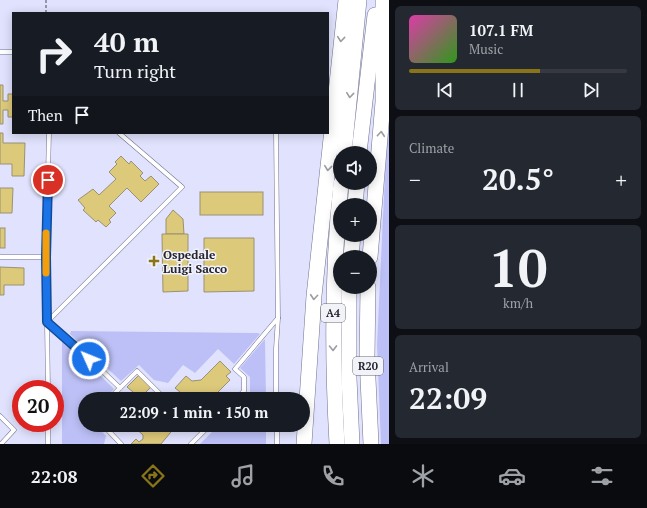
<!DOCTYPE html>
<html lang="en">
<head>
<meta charset="utf-8">
<style>
  :root { --surface:#171b24; --page:#242831; --text:#f1f3f6; --muted:#9ea1a6; --line:#363941; --accent:#897518 }
  body { margin:0; font-family:"PT Serif",serif; background:var(--page); color:var(--text); height:100vh; display:flex; flex-direction:column; font-size:15px; white-space:nowrap }
  * { box-sizing:border-box; margin:0 }
  p { font-size:13px; color:var(--muted) }
  .icon { flex:none; width:22px; height:22px; fill:none; stroke:currentColor; stroke-width:2; stroke-linecap:round; stroke-linejoin:round }
  .map { position:relative; flex:1; overflow:hidden }
  .panel { display:flex; flex-direction:column; gap:6px; padding:6px; background:#0d0f14; width:258px }
  .panel>* { flex:none }
  .hud { position:absolute; left:12px; top:12px; width:317px; height:122px; border-radius:0px; box-shadow:0 2px 10px #0003; background:#171b24; color:var(--text); overflow:hidden }
  .controls { position:absolute; left:333px; top:146px; display:grid; gap:8px }
  .controls a { display:grid; place-items:center; width:44px; height:44px; border-radius:50%; background:var(--surface); box-shadow:0 2px 10px #0003; font-size:20px }
  .speed { position:absolute; left:12px; top:380px; display:flex; gap:8px; font-size:20px; font-weight:700; text-align:center }
  .speed>* { display:grid; place-content:center; width:52px; height:52px; border-radius:50%; background:var(--surface); box-shadow:0 2px 10px #0003; line-height:1 }
  .speed .limit { border:6px solid #d22; background:#fff; color:#111 }
  .pin { position:absolute; display:grid; place-items:center; width:34px; height:34px; color:#fff; margin:-17px; border:2px solid #fff; border-radius:50%; box-shadow:0 1px 4px #0007 }
  .me { position:absolute; width:44px; margin:-22px; rotate:314deg; stroke-linejoin:round; filter:drop-shadow(0 0 3px #0008) }
  .turn { display:flex; align-items:center; gap:14px; height:84px; padding:0 16px; font-size:18px }
  .turn .icon { width:52px; height:52px; stroke-width:2.5 }
  .turn b { display:block; font-size:28px; line-height:34px }
  .then { display:flex; align-items:center; height:38px; padding:0 16px; background:#0003; gap:8px; font-size:15px }
  .big { font-size:30px; font-weight:800; line-height:1.1 }
  .panel .card { flex:1; display:flex; flex-direction:column; justify-content:center; gap:6px; min-width:0; padding:0 14px; border-radius:6px; background:var(--page) }
  .panel .dial { align-items:center; gap:0 }
  .dial b { font-size:52px; line-height:1 }
  .song { display:flex; align-items:center; gap:12px }
  .cover { width:48px; height:48px; border-radius:6px; background:linear-gradient(135deg,hsl(320 70% 55%),hsl(110 70% 35%)) }
  .played { height:4px; border-radius:2px; background:linear-gradient(90deg,var(--accent) 60%,var(--line) 60%) }
  .keys { display:flex; justify-content:space-around; direction:ltr }
  .heat { display:flex; justify-content:space-between; align-items:center; font-size:22px; direction:ltr }
  .trip { position:absolute; left:78px; top:392px; width:232px; height:40px; border-radius:20px; background:var(--surface); box-shadow:0 2px 10px #0003; font-weight:800; line-height:40px; text-align:center }
  .tab-bar { display:flex; height:64px; justify-content:space-around; align-items:center; background:#090b0e; color:var(--muted) }
  .tab-bar .icon { width:28px; height:28px }
  .tab-bar .current { color:var(--accent) }
  .tab-bar b { font-size:18px; color:var(--text) }
  main { display:flex; flex:1; min-height:0 }
  .map>svg:first-child { display:block }
  .green { fill:#bdc0f6 }
  .building { fill:#ddc97a; stroke:#999172 }
  .lines { fill:none; stroke-linecap:round; stroke-linejoin:round }
  .service-casing { stroke:#70728f; stroke-width:5 }
  .motorway-casing { stroke:#70728f; stroke-width:16 }
  .path { stroke:#7c7d90; stroke-width:1.5; stroke-dasharray:3 2; stroke-linecap:butt }
  .service { stroke:#fff; stroke-width:4 }
  .motorway { stroke:#fff; stroke-width:15 }
  .oneway { stroke:#9c9da2 }
  .route-casing { stroke:#114b97; stroke-width:10 }
  .route { stroke:#1a73e8; stroke-width:7 }
  .slow { stroke:#f59e0b; stroke-width:7 }
  .poi-dot { fill:#897518; stroke:#f2f2f9; stroke-width:1.5 }
  .labels { text-anchor:middle; dominant-baseline:central; stroke-width:3; stroke-linejoin:round; paint-order:stroke }
  .shield { fill:#f2f2f9; stroke:#62626d; stroke-width:1 }
  .shield-label { font-size:11px; font-weight:bold; fill:#242531 }
  .poi-label { font-size:12px; font-weight:bold; fill:#242531; stroke:#f2f2f9; text-anchor:start }
</style>
</head>
<body>
<main>
<div class="map">
<svg width="389" height="444" viewBox="0 0 389 444">
  <rect width="100%" height="100%" fill="#e1e3fe"/>
  <g class="green">
    <polygon points="387,132 389,133 389,444 381,444 377,345"/>
    <polygon points="71,331 258,333 260,334 234,364 218,349 195,373 183,365 168,383 154,380 139,365 121,381 74,338 70,334"/>
    <polygon points="265,339 266,399 244,399 250,393 250,377 240,368"/>
    <polygon points="64,340 114,389 104,399 85,399 85,425 96,425 106,436 104,444 62,444 62,342"/>
    <polygon points="219,425 266,425 266,444 200,444"/>
  </g>
  <g class="building">
    <polygon points="0,85 3,85 3,101 8,101 8,94 13,94 13,117 8,117 8,110 3,110 3,124 0,124"/>
    <polygon points="0,133 3,133 3,143 25,143 24,176 12,176 12,164 0,164"/>
    <polygon points="121,156 129,164 131,161 143,173 140,176 145,181 151,176 159,184 141,202 127,188 109,206 116,213 109,220 111,222 106,227 98,220 96,222 83,210 85,208 78,200 93,189 99,195 116,179 109,172 117,164 115,162"/>
    <polygon points="0,188 13,188 12,213 0,213"/>
    <rect x="200" y="192" width="63" height="23"/>
    <polygon points="173,210 183,219 184,234 166,234 166,219"/>
    <rect x="0" y="228" width="5" height="20"/>
    <polygon points="162,234 188,234 188,291 163,292"/>
    <polygon points="204,238 254,238 254,291 204,292"/>
    <polygon points="0,267 24,268 24,285 4,285 4,295 0,295"/>
    <polygon points="220,361 231,372 226,376 230,380 211,399 179,399 180,392 175,388 186,376 192,381 201,380"/>
    <polygon points="139,375 151,387 146,392 146,399 132,399 133,392 127,387"/>
    <polygon points="132,425 185,425 179,431 175,427 161,444 131,444 136,439 139,442 143,439 143,435"/>
  </g>
  <g class="lines">
    <g class="service-casing">
      <g id="service">
        <polyline points="0,52 13,52"/>
        <polyline points="119,133 182,187 47,322 69,339 120,388 137,371 165,399"/>
        <polyline points="276,133 278,318 276,349 276,399"/>
        <polyline points="0,257 46,257"/>
        <polyline points="48,389 46,257 49,133"/>
        <polyline points="109,399 120,388"/>
        <polyline points="236,399 244,391 244,377 235,369 278,318"/>
        <polyline points="0,416 14,430 1,444"/>
        <polyline points="48,423 48,444"/>
        <polyline points="103,425 121,444"/>
        <polyline points="277,425 277,444"/>
        <polyline points="191,444 210,425"/>
      </g>
    </g>
    <g class="motorway-casing">
      <g id="motorway">
        <polyline points="344,153 359,0"/>
        <polyline points="359,153 375,15"/>
        <polyline points="355,205 357,183"/>
        <polyline points="351,257 353,235"/>
        <polyline points="370,257 383,102 383,0"/>
        <polyline points="349,287 349,378 352,444"/>
        <polyline points="368,287 367,357 371,444"/>
        <polyline points="304,444 314,296 346,0"/>
        <path d="M337,444c-5,-87 -5,-174 4,-261"/>
      </g>
    </g>
    <polyline class="path" points="46,0 46,13"/>
    <use href="#service" class="service"/>
    <use href="#motorway" class="motorway"/>
  </g>
  <defs><path id="oneway-chevron" d="M-2-3.5L2.5 0L-2 3.5" fill="none" stroke-width="1.6" stroke-linecap="round" stroke-linejoin="round"/></defs>
  <g class="oneway">
    <use href="#oneway-chevron" transform="translate(341 39) rotate(96)"/>
    <use href="#oneway-chevron" transform="translate(350 95) rotate(96)"/>
    <use href="#oneway-chevron" transform="translate(381 134) rotate(-85)"/>
    <use href="#oneway-chevron" transform="translate(328 168) rotate(96)"/>
    <use href="#oneway-chevron" transform="translate(314 297) rotate(95)"/>
    <use href="#oneway-chevron" transform="translate(333 348) rotate(89)"/>
  </g>
  <g class="lines">
    <g class="route-casing">
      <polyline id="route" points="48,180 46,257 47,322 89,359"/>
    </g>
    <use href="#route" class="route"/>
    <polyline class="slow" points="46,273 46,233"/>
  </g>
  <path class="poi-dot" d="M152 255h4v4h4v4h-4v4h-4v-4h-4v-4h4z"/>
  <g class="labels">
    <g class="shield">
      <rect x="321" y="304" width="24" height="18" rx="3"/>
      <rect x="353" y="357" width="30" height="18" rx="3"/>
    </g>
    <g class="shield-label">
      <text x="333" y="313">A4</text>
      <text x="368" y="366">R20</text>
    </g>
    <g class="poi-label">
      <text x="163" y="254">Ospedale<tspan x="163" dy="14">Luigi Sacco</tspan></text>
    </g>
  </g>
</svg>
<div class="controls">
<a><svg class="icon" aria-label="sound" viewBox="0 0 24 24"><path d="M4 9h4l5-4v14l-5-4H4zM17 9q2 3 0 6"/></svg></a>
<a>+</a>
<a>−</a>
</div>
<div class="speed"><div class="limit">20</div></div>
<div class="pin" style="left:48px;top:180px;background:#d93025"><svg class="icon" aria-label="arrive" viewBox="0 0 24 24"><path d="M6 21V4h12l-3 4 3 4H6"/></svg></div>
<svg class="me" style="left:89px;top:359px" viewBox="-20 -20 40 40"><circle r="17" fill="#1a73e8" stroke="#fff" stroke-width="3"/><path d="M0-11L8 9 0 5-8 9z" fill="#fff"/></svg>
<div class="trip">22:09 · 1 min · 150 m</div>
<div class="hud">
<div class="turn"><svg class="icon" aria-label="right" viewBox="0 0 24 24"><path d="M7 20v-9h11M14 6l5 5-5 5"/></svg><div><b>40 m</b>Turn right</div></div>
<div class="then">Then<svg class="icon" aria-label="arrive" viewBox="0 0 24 24"><path d="M6 21V4h12l-3 4 3 4H6"/></svg></div>
</div>
</div>
<section class="panel">
<div class="card">
<div class="song"><i class="cover"></i><div><b>107.1 FM</b><p>Music</p></div></div>
<div class="played"></div>
<div class="keys"><svg class="icon" aria-label="previous" viewBox="0 0 24 24"><path d="M18 5L8 12l10 7zM5 5v14"/></svg><svg class="icon" aria-label="pause" viewBox="0 0 24 24"><path d="M8 5v14M16 5v14"/></svg><svg class="icon" aria-label="next" viewBox="0 0 24 24"><path d="M6 5l10 7-10 7zM19 5v14"/></svg></div>
</div>
<div class="card"><p>Climate</p>
<div class="heat"><a>−</a><b class="big">20.5°</b><a>+</a></div>
</div>
<div class="card dial"><b>10</b><p>km/h</p></div>
<div class="card"><p>Arrival</p><b class="big">22:09</b></div>
</section>
</main>
<nav class="tab-bar">
<b>22:08</b>
<svg class="icon current" aria-label="directions" viewBox="0 0 24 24"><path d="M12 3l9 9-9 9-9-9zM9 14v-3h6M13 9l2 2-2 2"/></svg>
<svg class="icon" aria-label="music" viewBox="0 0 24 24"><path d="M9 18V5l10-2v13"/><circle cx="6" cy="18" r="3"/><circle cx="16" cy="16" r="3"/></svg>
<svg class="icon" aria-label="phone" viewBox="0 0 24 24"><path d="M5 4h4l2 5-3 2q2 4 5 5l2-3 5 2v4C11 20 4 13 5 4z"/></svg>
<svg class="icon" aria-label="climate" viewBox="0 0 24 24"><path d="M12 3v18M4 7l16 10M4 17L20 7"/></svg>
<svg class="icon" aria-label="car" viewBox="0 0 24 24"><path d="M5 17H2v-5l4-1 3-4h7l3 4 3 1v5h-3M9 17h6M6 11h13"/><circle cx="7" cy="17" r="2"/><circle cx="17" cy="17" r="2"/></svg>
<svg class="icon" aria-label="filters" viewBox="0 0 24 24"><path d="M4 7h16M4 17h16"/><circle cx="9" cy="7" r="2"/><circle cx="15" cy="17" r="2"/></svg>
</nav>
</body>
</html>
